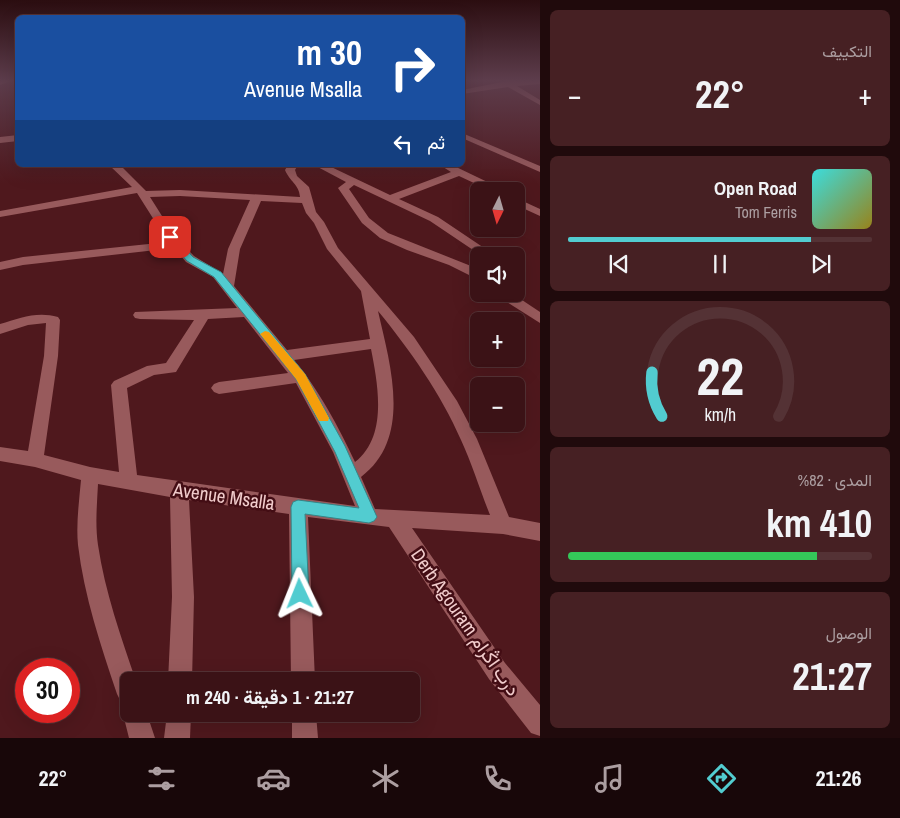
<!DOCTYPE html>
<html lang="ar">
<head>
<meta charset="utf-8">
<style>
  :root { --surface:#3b1216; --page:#462023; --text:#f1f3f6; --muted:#ac9ea1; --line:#543235; --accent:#52ccd0 }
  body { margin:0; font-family:"Archivo Narrow",Vazirmatn,sans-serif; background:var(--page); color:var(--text); direction:rtl; height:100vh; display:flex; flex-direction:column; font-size:19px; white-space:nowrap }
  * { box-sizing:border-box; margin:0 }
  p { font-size:16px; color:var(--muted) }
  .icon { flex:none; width:28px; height:28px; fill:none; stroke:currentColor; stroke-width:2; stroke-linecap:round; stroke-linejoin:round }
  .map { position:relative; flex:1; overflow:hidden; direction:ltr }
  .sheet { display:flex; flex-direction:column; gap:10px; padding:10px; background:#200a0c; width:360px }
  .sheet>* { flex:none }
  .guide { position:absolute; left:15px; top:15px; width:450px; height:152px; border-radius:8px; box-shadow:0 5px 20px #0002,0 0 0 1px var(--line); direction:rtl; background:#1a4fa0; color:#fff; overflow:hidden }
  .needle { width:32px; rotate:185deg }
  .buttons { position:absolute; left:470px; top:182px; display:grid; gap:10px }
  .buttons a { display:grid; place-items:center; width:55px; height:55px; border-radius:8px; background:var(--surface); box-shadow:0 5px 20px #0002,0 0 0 1px var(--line); font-size:25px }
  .speed { position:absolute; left:15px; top:658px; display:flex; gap:10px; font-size:25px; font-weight:700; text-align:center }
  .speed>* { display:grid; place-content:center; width:65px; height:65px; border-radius:50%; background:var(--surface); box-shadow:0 5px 20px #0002,0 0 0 1px var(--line); line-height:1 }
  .speed .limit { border:8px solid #d22; background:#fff; color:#111 }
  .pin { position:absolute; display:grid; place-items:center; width:42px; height:42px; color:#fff; margin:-21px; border-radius:10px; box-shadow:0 2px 8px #0006 }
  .me { position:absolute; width:55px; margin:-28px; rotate:358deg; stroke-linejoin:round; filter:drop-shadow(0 0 4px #0008) }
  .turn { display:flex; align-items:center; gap:18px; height:105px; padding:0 20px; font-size:22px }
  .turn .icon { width:65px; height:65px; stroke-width:2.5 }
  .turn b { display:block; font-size:35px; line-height:42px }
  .then { display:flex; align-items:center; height:48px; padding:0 20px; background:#0003; gap:10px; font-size:19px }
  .big { font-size:38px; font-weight:700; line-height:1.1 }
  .sheet .widget { flex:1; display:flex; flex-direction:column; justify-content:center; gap:8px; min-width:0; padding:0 18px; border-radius:8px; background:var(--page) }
  .sheet .dial { align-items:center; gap:0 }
  .dial svg { height:130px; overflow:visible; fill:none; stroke:var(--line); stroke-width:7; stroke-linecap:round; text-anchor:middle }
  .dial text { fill:var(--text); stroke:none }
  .song { display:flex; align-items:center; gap:15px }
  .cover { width:60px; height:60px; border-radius:8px; background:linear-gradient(135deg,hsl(180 70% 55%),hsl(50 70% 35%)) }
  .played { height:5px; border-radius:2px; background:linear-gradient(90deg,var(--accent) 80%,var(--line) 80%) }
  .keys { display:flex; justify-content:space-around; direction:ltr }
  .heat { display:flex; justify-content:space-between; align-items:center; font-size:28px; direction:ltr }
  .charge { height:8px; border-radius:4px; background:linear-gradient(90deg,#34c759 82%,var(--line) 0) }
  .trip { position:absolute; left:120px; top:672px; width:300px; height:50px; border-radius:8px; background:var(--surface); box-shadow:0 5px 20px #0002,0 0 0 1px var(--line); font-weight:700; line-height:50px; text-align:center; direction:rtl }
  .tabs { display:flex; height:80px; justify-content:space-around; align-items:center; background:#180709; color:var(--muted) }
  .tabs .icon { width:35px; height:35px }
  .tabs .selected { color:var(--accent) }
  .tabs b { font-size:22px; color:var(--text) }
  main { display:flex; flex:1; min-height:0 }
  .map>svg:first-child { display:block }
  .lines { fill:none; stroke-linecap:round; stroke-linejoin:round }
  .minor { fill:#985a5c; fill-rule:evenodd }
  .route { fill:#52ccd0; stroke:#358587 }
  .slow { fill:#f59e0b }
  .labels { text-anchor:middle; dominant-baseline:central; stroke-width:5; stroke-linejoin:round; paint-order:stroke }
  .near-street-label { font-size:19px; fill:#f1cccc; stroke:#430d14 }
</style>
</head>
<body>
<main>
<section class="sheet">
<div class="widget"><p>التكييف</p>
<div class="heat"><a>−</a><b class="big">22°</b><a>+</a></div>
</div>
<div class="widget">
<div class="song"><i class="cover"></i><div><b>Open Road</b><p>Tom Ferris</p></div></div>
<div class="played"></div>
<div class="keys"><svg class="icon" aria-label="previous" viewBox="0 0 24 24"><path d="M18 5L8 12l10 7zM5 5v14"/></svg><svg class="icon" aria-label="pause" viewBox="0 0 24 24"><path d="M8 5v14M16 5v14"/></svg><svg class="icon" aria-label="next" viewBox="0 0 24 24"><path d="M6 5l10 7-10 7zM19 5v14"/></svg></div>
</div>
<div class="widget dial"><svg viewBox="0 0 100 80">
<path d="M14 69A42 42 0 1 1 86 69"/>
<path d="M14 69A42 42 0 0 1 8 42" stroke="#52ccd0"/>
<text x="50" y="56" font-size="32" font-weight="700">22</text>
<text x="50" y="72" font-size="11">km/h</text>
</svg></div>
<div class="widget"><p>المدى · 82%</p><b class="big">410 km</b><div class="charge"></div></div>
<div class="widget"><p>الوصول</p><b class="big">21:27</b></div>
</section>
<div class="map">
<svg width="540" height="738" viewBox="0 0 540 738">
  <rect width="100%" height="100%" fill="#4f181d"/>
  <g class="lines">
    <g class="minor">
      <polygon points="3,80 13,80 0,85 0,81"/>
      <polygon points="540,80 540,84 517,86 540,100 540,105 508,87 462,94 462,90 507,81"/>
      <polygon points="462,133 540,166 540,172 462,138"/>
      <polygon points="18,135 18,141 0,143 0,137"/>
      <path d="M109,165h11l26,26 34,-1 120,7c-1,-13 -10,-15 -15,-27l3,-5h10l-3,5 2,6 12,11 7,25 8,10 14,26 76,89 43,64 20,38 32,78 31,6v18l-37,-7 -91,-6 93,135 35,42v31l-9,-3 -42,-54 -100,-152 -81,-10 7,164h-24l-2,-167 -100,-14 5,97 -2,84h-24l4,-84 -2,-100 -72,-13c-1,20 -3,41 0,61 7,47 23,92 38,136h-7v33h18l8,24h-26l-6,-24 4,-9 -6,-3 -4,-8c-16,-48 -33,-98 -39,-149 -2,-21 1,-43 3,-65l-46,-13 -35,-6v-14l28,4 16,-95 2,-33 -18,2 -28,9v-10c20,-6 37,-13 58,-7l2,3 -2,36 -14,99 46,12 29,5 -8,-87 3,-4 33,-15 19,-3 28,-43 -54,-1 -5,-1 -2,-3 2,-3 102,-4 -24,-31 -27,-15 -12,-14 -151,17 -23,5v-8l23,-5 145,-15 -31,-49 -137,24v-6l132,-24zM180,196l70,4 -22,49 -5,25 -29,-18 -20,-21 -24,-38zM261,201l41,2 4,10 8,10 13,26 34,42 9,48 -83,11 -53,-64 6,-37zM378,311c32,39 63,83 83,129 11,24 19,50 29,75l-115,-6 -14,-32c52,-39 29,-113 17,-166zM244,317l44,56 -69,9 -5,2 -3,4 3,4 5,2 77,-11 37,69 22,54 -218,-31 -10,-87 27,-13 22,-3 32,-53zM371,349c7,36 17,87 -16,113 -15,-33 -38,-75 -61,-102z"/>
      <polygon points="314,165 327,165 390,195 451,172 440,165 452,165 502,189 503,191 491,191 459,176 399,199 438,217 496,256 482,256 430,221 354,185 349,189 369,218 388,233 471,266 479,271 479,280 449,265 407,250 380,238 362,223 338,188 346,182"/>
      <polygon points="516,198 540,209 540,216 516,205"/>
      <polygon points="498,294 513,294 540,312 540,323 499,297"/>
      <polygon points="167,714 191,714 190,738 164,738"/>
      <polygon points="292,714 316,714 318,738 292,738"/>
    </g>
  </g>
  <linearGradient id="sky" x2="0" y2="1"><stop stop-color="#2b0d10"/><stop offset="0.44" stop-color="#5d3d4c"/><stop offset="1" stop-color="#5d3d4c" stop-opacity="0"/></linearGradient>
  <rect width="540" height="183" fill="url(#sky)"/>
  <polygon class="route" points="170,234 173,235 193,257 221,272 305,374 345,446 377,517 374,521 369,523 305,514 309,594 306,600 300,602 295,600 292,594 291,507 293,502 298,500 359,508 335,452 296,379 214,277 187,261 167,238 167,235"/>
  <polygon class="slow" points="265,331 269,332 305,374 329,418 328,421 319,421 296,379 260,334"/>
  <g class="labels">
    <g class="near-street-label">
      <text transform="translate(224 496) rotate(8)">Avenue Msalla</text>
      <text transform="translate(466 622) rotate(55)">Derb Agouram درب اڭرام</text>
    </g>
  </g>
</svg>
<div class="buttons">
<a><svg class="needle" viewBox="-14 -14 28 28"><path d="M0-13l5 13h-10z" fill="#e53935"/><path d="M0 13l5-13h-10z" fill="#ac9ea1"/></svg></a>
<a><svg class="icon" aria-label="sound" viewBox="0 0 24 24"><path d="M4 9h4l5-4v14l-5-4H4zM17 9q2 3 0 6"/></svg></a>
<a>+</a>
<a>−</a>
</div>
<div class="speed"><div class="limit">30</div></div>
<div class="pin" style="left:170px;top:237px;background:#d93025"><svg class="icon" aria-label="arrive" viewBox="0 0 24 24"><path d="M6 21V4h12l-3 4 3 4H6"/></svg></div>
<svg class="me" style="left:300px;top:594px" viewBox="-20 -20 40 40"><path d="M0-17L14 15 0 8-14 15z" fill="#52ccd0" stroke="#fff" stroke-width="4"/></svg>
<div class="trip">21:27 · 1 دقيقة · 240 m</div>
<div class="guide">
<div class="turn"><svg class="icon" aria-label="right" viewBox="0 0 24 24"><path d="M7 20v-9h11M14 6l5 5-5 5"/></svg><div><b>30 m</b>Avenue Msalla</div></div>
<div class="then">ثم<svg class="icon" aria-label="left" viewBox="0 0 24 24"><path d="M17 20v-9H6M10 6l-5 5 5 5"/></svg></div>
</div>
</div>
</main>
<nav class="tabs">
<b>21:26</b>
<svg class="icon selected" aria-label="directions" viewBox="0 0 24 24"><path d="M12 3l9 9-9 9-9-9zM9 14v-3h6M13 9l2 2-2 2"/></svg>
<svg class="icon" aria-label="music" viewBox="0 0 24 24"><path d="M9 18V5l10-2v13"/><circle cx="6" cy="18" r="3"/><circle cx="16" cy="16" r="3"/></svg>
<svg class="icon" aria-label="phone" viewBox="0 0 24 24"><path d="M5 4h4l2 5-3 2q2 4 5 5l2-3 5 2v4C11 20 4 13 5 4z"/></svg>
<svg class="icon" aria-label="climate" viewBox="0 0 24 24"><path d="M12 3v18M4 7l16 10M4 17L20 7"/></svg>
<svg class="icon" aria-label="car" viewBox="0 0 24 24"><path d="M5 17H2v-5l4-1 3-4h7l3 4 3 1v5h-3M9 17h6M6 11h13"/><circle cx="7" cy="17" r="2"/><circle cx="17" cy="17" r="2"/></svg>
<svg class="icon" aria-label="filters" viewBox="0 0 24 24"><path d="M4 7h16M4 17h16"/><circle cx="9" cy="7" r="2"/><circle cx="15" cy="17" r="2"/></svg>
<b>22°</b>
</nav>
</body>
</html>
